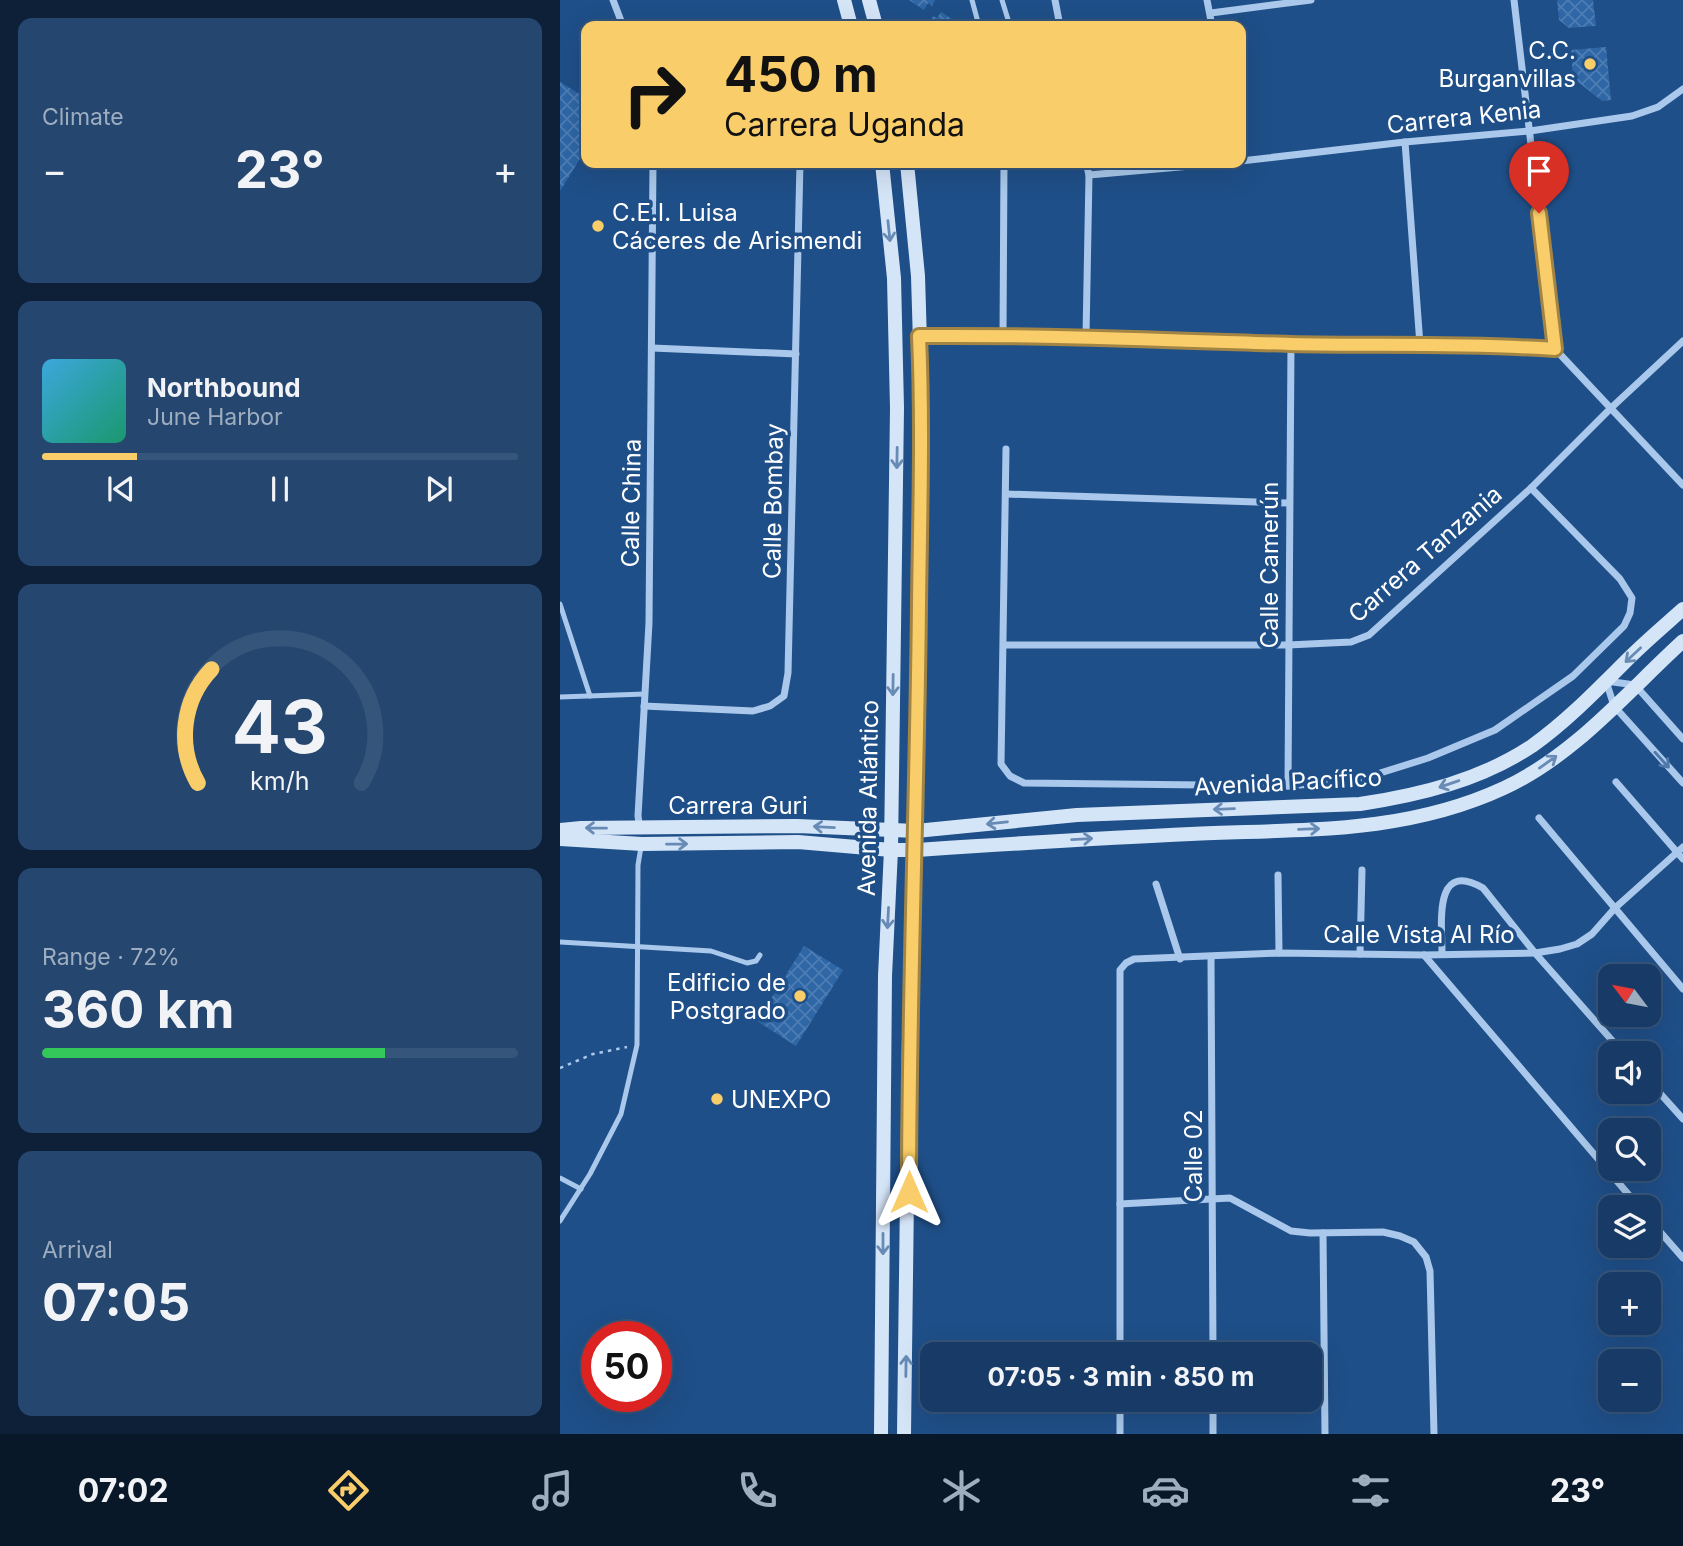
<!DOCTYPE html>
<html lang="en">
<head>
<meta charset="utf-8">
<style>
  :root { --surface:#173b66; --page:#24466f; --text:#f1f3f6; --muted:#9eadbf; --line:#36557a; --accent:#f9cd69 }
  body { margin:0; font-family:Inter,sans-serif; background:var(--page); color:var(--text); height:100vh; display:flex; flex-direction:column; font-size:26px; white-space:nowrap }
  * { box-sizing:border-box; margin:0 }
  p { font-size:23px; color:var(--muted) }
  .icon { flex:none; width:38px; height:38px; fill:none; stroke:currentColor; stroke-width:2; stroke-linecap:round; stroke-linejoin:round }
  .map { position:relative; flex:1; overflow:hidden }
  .drawer { display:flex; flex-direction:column; gap:18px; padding:18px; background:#0d2038; width:560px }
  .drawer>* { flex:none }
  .top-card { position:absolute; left:21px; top:21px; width:665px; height:147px; border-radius:14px; box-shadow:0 7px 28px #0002,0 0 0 2px var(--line); background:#f9cd69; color:#111; overflow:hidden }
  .needle { width:46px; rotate:302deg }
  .buttons { position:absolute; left:1038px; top:964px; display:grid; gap:14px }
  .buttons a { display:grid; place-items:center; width:63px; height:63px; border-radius:14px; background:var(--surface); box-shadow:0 7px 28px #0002,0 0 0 2px var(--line); font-size:35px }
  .speed { position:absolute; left:21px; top:1321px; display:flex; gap:14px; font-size:35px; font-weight:700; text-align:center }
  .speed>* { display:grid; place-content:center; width:91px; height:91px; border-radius:50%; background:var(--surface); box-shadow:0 7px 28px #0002,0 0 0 2px var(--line); line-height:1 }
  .speed .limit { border:10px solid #d22; background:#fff; color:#111 }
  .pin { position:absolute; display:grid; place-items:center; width:60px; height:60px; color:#fff; margin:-72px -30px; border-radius:50% 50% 50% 0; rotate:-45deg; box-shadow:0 0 7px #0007 }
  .pin .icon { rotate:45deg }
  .me { position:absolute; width:77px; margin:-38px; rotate:0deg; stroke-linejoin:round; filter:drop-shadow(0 0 5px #0008) }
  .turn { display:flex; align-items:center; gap:24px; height:147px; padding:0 28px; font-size:32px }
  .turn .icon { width:91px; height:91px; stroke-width:2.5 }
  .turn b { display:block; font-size:49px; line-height:60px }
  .big { font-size:52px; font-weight:700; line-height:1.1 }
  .drawer .tile { flex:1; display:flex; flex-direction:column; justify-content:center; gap:10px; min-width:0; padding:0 24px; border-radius:14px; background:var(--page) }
  .drawer .dial { align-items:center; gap:0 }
  .dial svg { height:182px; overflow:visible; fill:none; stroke:var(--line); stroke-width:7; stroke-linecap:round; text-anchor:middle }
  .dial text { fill:var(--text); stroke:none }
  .song { display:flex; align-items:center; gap:21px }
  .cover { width:84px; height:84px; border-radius:10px; background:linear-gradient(135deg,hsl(200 70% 55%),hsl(160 70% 35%)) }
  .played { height:7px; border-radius:4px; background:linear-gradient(90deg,var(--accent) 20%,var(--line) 20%) }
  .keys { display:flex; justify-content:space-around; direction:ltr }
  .heat { display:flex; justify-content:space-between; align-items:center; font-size:38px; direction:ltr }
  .charge { height:10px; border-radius:5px; background:linear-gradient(90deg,#34c759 72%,var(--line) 0) }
  .trip { position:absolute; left:360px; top:1342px; width:402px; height:70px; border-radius:14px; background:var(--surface); box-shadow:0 7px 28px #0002,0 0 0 2px var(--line); font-weight:700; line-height:70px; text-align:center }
  .tabs { display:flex; height:112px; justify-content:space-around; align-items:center; background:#091829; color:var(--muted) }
  .tabs .icon { width:49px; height:49px }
  .tabs .on { color:var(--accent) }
  .tabs b { font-size:32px; color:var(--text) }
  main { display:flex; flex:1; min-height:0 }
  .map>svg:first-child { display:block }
  .building { fill:url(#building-cross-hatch) }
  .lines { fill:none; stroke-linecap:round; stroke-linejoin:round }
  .path { stroke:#a9c8eb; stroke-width:2.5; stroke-dasharray:3.5 5; stroke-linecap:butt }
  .lane { stroke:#a9c8eb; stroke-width:5 }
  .street { stroke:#a9c8eb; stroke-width:7 }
  .secondary { stroke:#d5e5f8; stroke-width:14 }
  .oneway { stroke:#688bb5 }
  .oneway2 { stroke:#4f79ab }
  .route-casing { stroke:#a28544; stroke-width:18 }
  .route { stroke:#f9cd69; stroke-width:12 }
  .poi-dot { fill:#f9cd69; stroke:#1f4f88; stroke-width:2.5 }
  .labels { text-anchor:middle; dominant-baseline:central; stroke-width:7; stroke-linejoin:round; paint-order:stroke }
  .poi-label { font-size:24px; fill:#fff; stroke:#1f4f88; text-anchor:end }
  .street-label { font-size:24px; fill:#fff; stroke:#1f4f88 }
</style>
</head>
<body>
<main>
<section class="drawer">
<div class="tile"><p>Climate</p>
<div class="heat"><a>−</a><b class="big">23°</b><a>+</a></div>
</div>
<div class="tile">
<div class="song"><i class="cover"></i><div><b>Northbound</b><p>June Harbor</p></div></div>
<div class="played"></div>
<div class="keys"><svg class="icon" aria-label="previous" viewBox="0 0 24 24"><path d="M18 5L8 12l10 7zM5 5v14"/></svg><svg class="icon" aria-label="pause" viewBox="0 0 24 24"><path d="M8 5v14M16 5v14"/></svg><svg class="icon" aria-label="next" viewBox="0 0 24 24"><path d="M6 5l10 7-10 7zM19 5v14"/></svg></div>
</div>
<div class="tile dial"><svg viewBox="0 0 100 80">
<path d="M14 69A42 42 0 1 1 86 69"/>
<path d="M14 69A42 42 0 0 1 20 19" stroke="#f9cd69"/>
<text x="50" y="56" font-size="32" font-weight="700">43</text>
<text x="50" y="72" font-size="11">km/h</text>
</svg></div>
<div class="tile"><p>Range · 72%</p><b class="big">360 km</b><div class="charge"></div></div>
<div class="tile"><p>Arrival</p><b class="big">07:05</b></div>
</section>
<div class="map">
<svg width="1123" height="1434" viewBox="0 0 1123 1434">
  <defs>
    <pattern id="building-cross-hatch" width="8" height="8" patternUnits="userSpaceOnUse" patternTransform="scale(1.75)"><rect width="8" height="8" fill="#2e66a6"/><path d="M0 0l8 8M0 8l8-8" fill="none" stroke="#4d7db3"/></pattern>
  </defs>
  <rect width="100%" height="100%" fill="#1f4f88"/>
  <g class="building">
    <polygon points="349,0 375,0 372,6 368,3 364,10"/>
    <polygon points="997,0 1033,0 1036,26 1009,28 999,20"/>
    <polygon points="381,12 403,26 367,26 373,16 377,18"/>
    <polygon points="1046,47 1051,100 1042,101 1013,78 1011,50"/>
    <polygon points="0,82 26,98 26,149 0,191"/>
    <polygon points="244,946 283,970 236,1046 197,1021"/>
  </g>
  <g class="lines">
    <polyline class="path" points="0,1068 33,1054 67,1047"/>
    <g class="lane">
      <polyline points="412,0 419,26"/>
      <polyline points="442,0 450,26"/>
      <polyline points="0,604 30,696"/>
      <polyline points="0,697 85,694"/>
      <polyline points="0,942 151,951 187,963 196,961 200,955"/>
      <polyline points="0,1178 21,1189"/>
      <polyline points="0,1221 30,1174 61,1114 77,1045 78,865 81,847"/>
    </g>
    <g class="street">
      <polyline points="53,0 63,26"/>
      <polyline points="495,0 500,26"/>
      <polyline points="647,0 652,26"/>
      <polyline points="954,0 995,349 1123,485"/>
      <polyline points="651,13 751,0"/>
      <polyline points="845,142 860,345"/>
      <polyline points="681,161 845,142 970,131 1072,116 1098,107 1123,89"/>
      <polyline points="529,175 665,163"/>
      <polyline points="443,335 444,163"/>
      <polyline points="359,336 526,336 731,344 904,345 995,349"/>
      <polyline points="526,336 529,175 526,163"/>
      <polyline points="92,348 236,354"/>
      <polyline points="446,449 441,764 450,776 464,783 728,786 798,780 868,758 935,730 1013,676 1064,626 1070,613 1072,598 1060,579 971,488"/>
      <polyline points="446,494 728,503"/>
      <polyline points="444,645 728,645 791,642 809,635 971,488 1051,408 1123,341"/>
      <polyline points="84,706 193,711 210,706 224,696 228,673 240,163"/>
      <polyline points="1123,739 1075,685 1046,681 1054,706 1123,783"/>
      <polyline points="1056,782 1123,859"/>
      <polyline points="728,786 731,344"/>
      <polyline points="979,818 1123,989"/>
      <polyline points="80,830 78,816 89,623 93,163"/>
      <polyline points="718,875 719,953"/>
      <polyline points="596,884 620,959"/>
      <path d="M882,953c0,-29 -9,-94 41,-65l52,65 89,101"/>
      <polyline points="800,954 802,870"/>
      <polyline points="864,955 1080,1208"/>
      <polyline points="651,957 653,1354"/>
      <polyline points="1088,1080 1123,1119"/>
      <polyline points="560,1204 670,1198 731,1231 750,1233 823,1232 840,1236 854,1242 866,1257 870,1271 874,1434"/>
      <polyline points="1088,1218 1123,1258"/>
      <polyline points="763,1233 765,1434"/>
      <polyline points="560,1354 560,970 566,963 574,959 719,953 864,955 975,953 1000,949 1017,944 1032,934 1055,908 1123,847"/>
      <polyline points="653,1400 653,1434"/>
      <polyline points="560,1434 560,1400"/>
    </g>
    <g class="secondary">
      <polyline points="284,0 291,26"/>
      <polyline points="309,0 316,26"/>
      <path d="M0,830l21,-2 216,-2 119,5 161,-16 283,-11c60,-9 121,-24 172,-58 35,-25 65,-56 95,-86 18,-18 37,-34 56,-51"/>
      <path d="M0,839l82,5 156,-2 93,8h25c92,-6 183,-12 275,-16 108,-5 212,1 313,-46 71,-33 122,-95 179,-147"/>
      <polyline points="321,1434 325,976 331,850 337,408 334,278 322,163"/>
      <polyline points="344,1434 349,1039 356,831 362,408 358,276 347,163"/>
    </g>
  </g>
  <defs><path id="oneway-shaft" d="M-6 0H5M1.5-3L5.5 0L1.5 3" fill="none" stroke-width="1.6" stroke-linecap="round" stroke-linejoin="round" transform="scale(1.75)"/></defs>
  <g class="oneway">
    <use href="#oneway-shaft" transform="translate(329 231) rotate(84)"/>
    <use href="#oneway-shaft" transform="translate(337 458) rotate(91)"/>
    <use href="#oneway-shaft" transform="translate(1073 655) rotate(137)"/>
    <use href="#oneway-shaft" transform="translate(333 685) rotate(91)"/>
    <use href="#oneway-shaft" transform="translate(988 762) rotate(-35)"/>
    <use href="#oneway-shaft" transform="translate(889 784) rotate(161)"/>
    <use href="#oneway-shaft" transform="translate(664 809) rotate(178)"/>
    <use href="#oneway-shaft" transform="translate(437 823) rotate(174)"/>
    <use href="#oneway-shaft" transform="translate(264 827) rotate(-177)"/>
    <use href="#oneway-shaft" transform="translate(36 828) rotate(-179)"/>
    <use href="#oneway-shaft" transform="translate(749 829) rotate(-2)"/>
    <use href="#oneway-shaft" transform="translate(522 839) rotate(-3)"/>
    <use href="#oneway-shaft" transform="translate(117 844) rotate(-1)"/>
    <use href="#oneway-shaft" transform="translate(328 918) rotate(93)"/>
    <use href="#oneway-shaft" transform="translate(323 1244) rotate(90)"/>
    <use href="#oneway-shaft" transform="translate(346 1366) rotate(-89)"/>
  </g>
  <use class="oneway2" href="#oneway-shaft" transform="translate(1102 760) rotate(48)"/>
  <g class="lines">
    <g class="route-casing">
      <path id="route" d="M349,1192c0,-195 8,-391 10,-587 1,-90 4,-179 0,-269 124,-1 247,4 371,8 88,2 177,-1 265,5l-16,-136"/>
    </g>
    <use href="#route" class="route"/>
  </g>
  <g class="poi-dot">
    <circle cx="1030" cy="64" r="7"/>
    <circle cx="38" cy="226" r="7"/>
    <circle cx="240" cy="996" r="7"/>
    <circle cx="157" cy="1099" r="7"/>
  </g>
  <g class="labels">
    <g class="poi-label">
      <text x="1016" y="50">C.C.<tspan x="1016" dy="28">Burganvillas</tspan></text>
      <text x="52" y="212" text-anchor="start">C.E.I. Luisa<tspan x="52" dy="28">Cáceres de Arismendi</tspan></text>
      <text x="226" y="982">Edificio de<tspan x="226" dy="28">Postgrado</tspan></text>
      <text x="171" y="1099" text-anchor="start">UNEXPO</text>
    </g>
    <g class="street-label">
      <text transform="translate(904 117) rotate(-6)">Carrera Kenia</text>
      <text transform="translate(213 501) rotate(-89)">Calle Bombay</text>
      <text transform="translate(71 503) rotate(-89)">Calle China</text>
      <text transform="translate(865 554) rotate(-41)">Carrera Tanzania</text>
      <text transform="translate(709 565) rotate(-90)">Calle Camerún</text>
      <text transform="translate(728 782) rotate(-3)">Avenida Pacífico</text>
      <text transform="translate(308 798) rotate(-89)">Avenida Atlántico</text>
      <text x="178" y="805">Carrera Guri</text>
      <text x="859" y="934">Calle Vista Al Río</text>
      <text transform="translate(633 1156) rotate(-90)">Calle 02</text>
    </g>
  </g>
</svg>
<div class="buttons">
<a><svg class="needle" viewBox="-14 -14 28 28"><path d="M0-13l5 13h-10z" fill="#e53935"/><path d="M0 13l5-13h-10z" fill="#9eadbf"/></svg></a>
<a><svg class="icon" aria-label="sound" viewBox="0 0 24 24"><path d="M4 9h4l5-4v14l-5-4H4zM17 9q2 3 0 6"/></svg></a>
<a><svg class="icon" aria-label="search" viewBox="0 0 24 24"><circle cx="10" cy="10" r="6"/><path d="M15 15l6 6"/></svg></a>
<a><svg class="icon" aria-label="layers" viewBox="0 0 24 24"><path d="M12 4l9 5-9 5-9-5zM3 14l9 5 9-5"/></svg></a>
<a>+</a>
<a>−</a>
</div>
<div class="speed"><div class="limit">50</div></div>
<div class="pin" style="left:979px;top:213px;background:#d93025"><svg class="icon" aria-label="arrive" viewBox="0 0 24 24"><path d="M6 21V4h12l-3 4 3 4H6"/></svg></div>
<svg class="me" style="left:349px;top:1192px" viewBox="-20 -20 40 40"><path d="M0-17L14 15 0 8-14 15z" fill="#f9cd69" stroke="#fff" stroke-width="4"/></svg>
<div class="trip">07:05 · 3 min · 850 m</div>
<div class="top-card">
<div class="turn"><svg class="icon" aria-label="right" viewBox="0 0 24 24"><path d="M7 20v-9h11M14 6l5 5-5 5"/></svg><div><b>450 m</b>Carrera Uganda</div></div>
</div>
</div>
</main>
<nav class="tabs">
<b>07:02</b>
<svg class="icon on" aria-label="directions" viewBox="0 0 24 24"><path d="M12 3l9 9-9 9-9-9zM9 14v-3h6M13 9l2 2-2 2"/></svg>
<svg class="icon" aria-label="music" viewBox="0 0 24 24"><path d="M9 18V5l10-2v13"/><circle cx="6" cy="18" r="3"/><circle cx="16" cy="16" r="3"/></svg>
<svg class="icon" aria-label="phone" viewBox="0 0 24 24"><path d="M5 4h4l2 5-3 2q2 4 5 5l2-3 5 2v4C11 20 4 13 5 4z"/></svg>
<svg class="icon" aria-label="climate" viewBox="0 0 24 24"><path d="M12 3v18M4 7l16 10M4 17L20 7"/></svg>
<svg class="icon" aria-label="car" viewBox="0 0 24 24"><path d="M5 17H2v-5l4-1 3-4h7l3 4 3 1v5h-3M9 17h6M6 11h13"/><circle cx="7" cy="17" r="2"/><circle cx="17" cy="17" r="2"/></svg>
<svg class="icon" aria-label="filters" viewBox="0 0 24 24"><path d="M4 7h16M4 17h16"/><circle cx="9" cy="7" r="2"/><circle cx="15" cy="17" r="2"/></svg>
<b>23°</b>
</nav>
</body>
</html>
